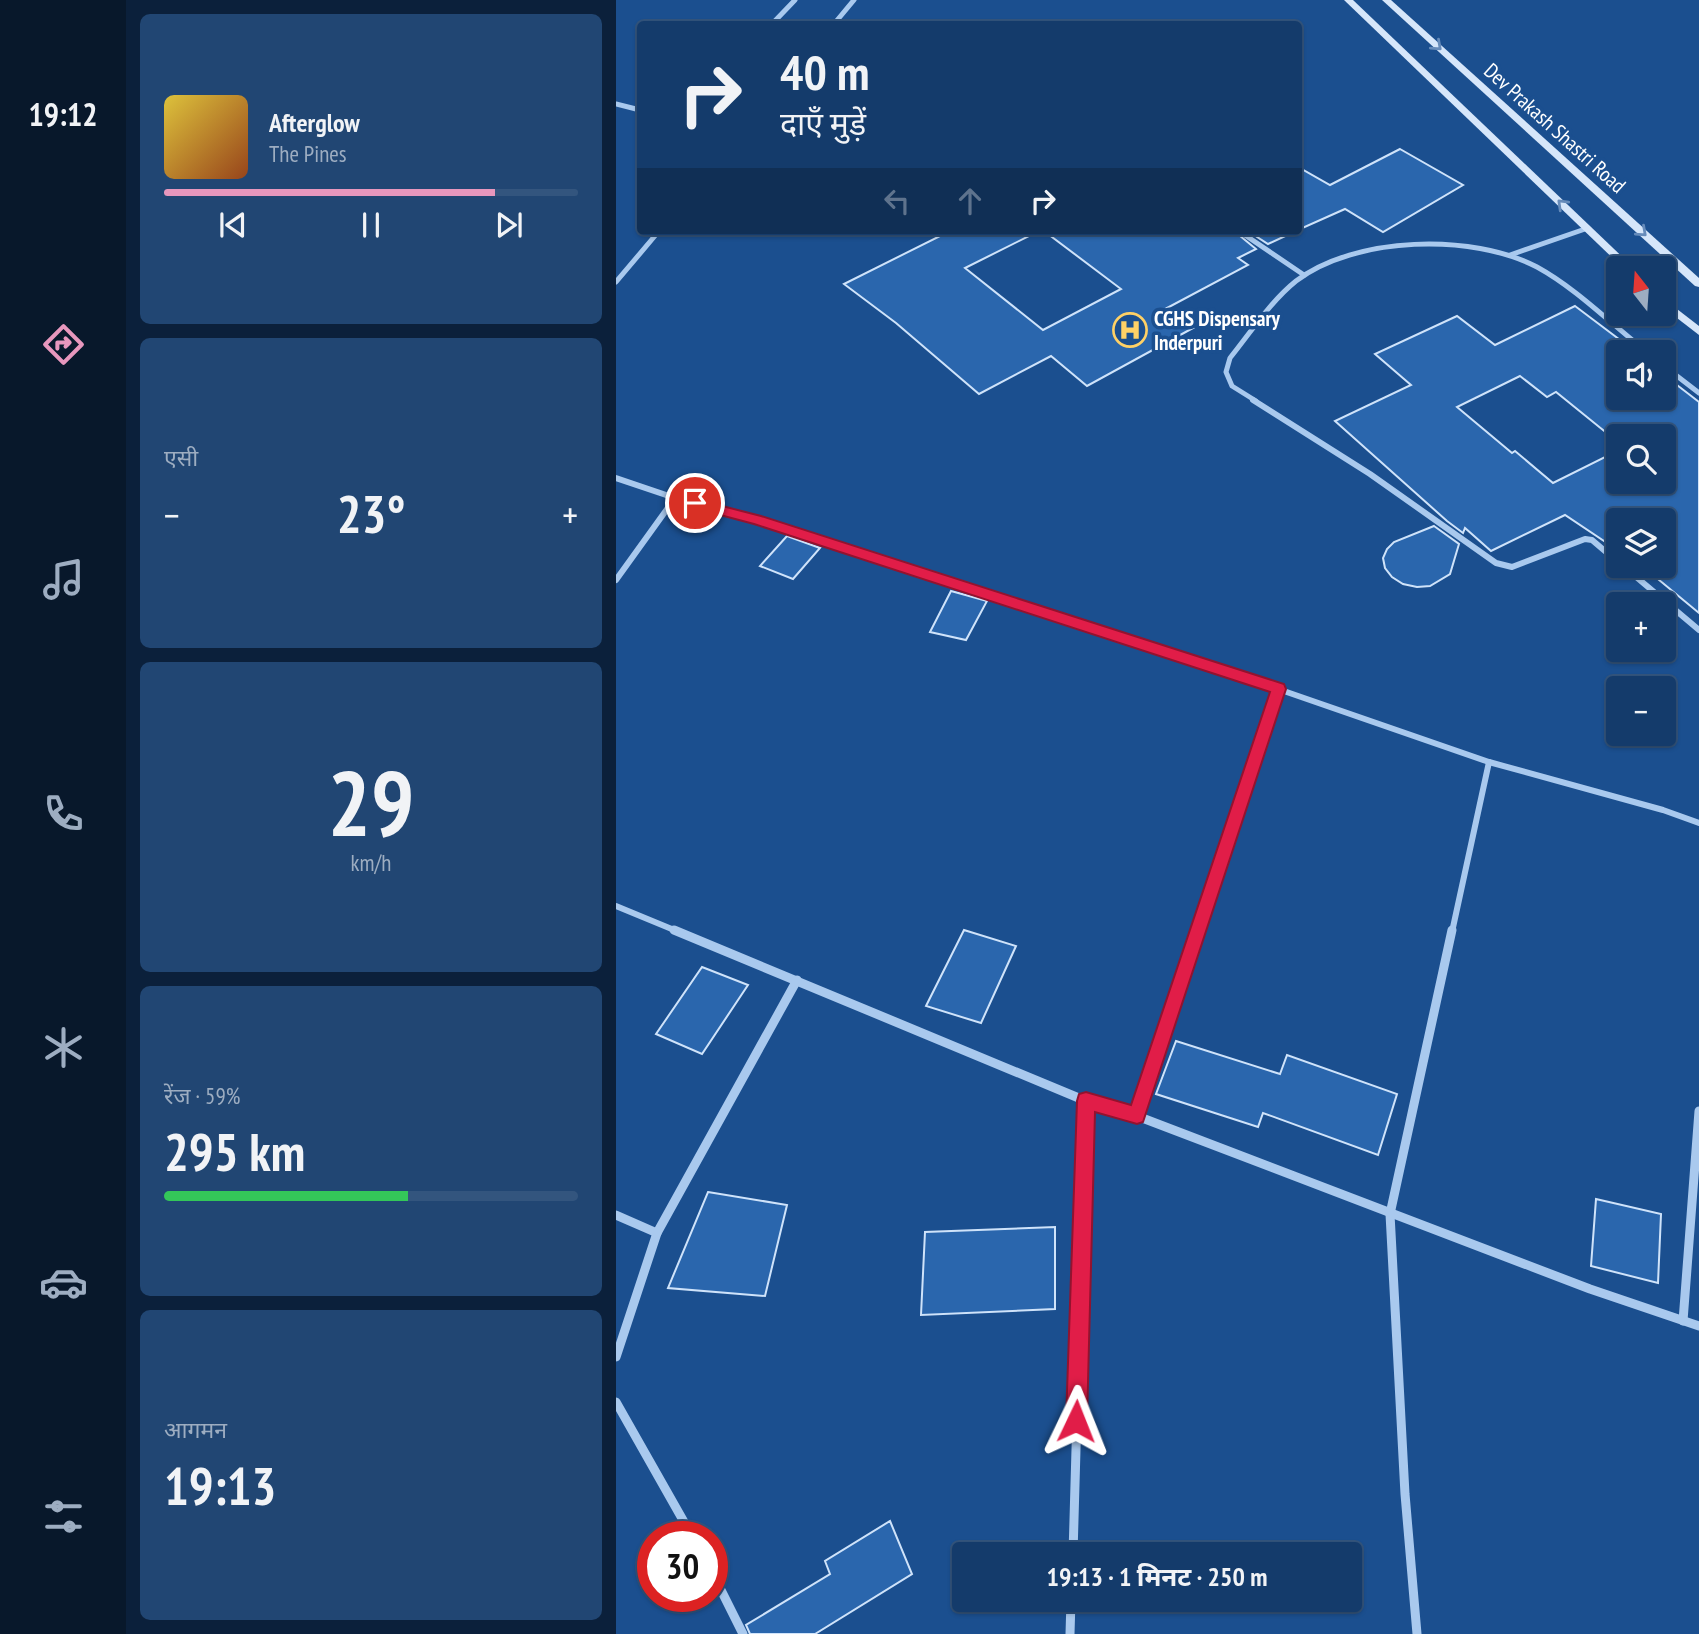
<!DOCTYPE html>
<html lang="hi">
<head>
<meta charset="utf-8">
<style>
  :root { --surface:#143b6b; --page:#214673; --text:#f1f3f6; --muted:#9dadc1; --line:#33557e; --accent:#e797bd }
  body { margin:0; font-family:"PT Sans Narrow","Noto Sans Devanagari",sans-serif; background:var(--page); color:var(--text); height:100vh; display:flex; flex-direction:column; font-size:26px; white-space:nowrap }
  * { box-sizing:border-box; margin:0 }
  p { font-size:23px; color:var(--muted) }
  .icon { flex:none; width:38px; height:38px; fill:none; stroke:currentColor; stroke-width:2; stroke-linecap:round; stroke-linejoin:round }
  .map { position:relative; flex:1; overflow:hidden }
  .drawer { display:flex; flex-direction:column; gap:14px; padding:14px; background:#0b203b; width:490px }
  .drawer>* { flex:none }
  .banner { position:absolute; left:21px; top:21px; width:665px; height:214px; border-radius:7px; box-shadow:0 2px 5px #0004,0 0 0 2px var(--line); background:#143b6b; color:var(--text); overflow:hidden }
  .needle { width:46px; rotate:343deg }
  .tools { position:absolute; left:990px; top:256px; display:grid; gap:14px }
  .tools a { display:grid; place-items:center; width:70px; height:70px; border-radius:7px; background:var(--surface); box-shadow:0 2px 5px #0004,0 0 0 2px var(--line); font-size:35px }
  .speed { position:absolute; left:21px; top:1521px; display:flex; gap:14px; font-size:35px; font-weight:700; text-align:center }
  .speed>* { display:grid; place-content:center; width:91px; height:91px; border-radius:50%; background:var(--surface); box-shadow:0 2px 5px #0004,0 0 0 2px var(--line); line-height:1 }
  .speed .limit { border:10px solid #d22; background:#fff; color:#111 }
  .pin { position:absolute; display:grid; place-items:center; width:60px; height:60px; color:#fff; margin:-30px; border:4px solid #fff; border-radius:50%; box-shadow:0 2px 7px #0007 }
  .me { position:absolute; width:77px; margin:-38px; rotate:2deg; stroke-linejoin:round; filter:drop-shadow(0 0 5px #0008) }
  .turn { display:flex; align-items:center; gap:24px; height:147px; padding:0 28px; font-size:32px }
  .turn .icon { width:91px; height:91px; stroke-width:2.5 }
  .turn b { display:block; font-size:49px; line-height:60px }
  .lanes { display:flex; align-items:center; height:66px; padding:0 28px; background:#0003; justify-content:center; gap:35px; direction:ltr }
  .lanes .off { opacity:.35 }
  .big { font-size:52px; font-weight:700; line-height:1.1 }
  .drawer .widget { flex:1; display:flex; flex-direction:column; justify-content:center; gap:10px; min-width:0; padding:0 24px; border-radius:10px; background:var(--page) }
  .drawer .dial { align-items:center; gap:0 }
  .dial b { font-size:91px; line-height:1 }
  .song { display:flex; align-items:center; gap:21px }
  .cover { width:84px; height:84px; border-radius:10px; background:linear-gradient(135deg,hsl(50 70% 55%),hsl(20 70% 35%)) }
  .played { height:7px; border-radius:4px; background:linear-gradient(90deg,var(--accent) 80%,var(--line) 80%) }
  .keys { display:flex; justify-content:space-around; direction:ltr }
  .heat { display:flex; justify-content:space-between; align-items:center; font-size:38px; direction:ltr }
  .charge { height:10px; border-radius:5px; background:linear-gradient(90deg,#34c759 59%,var(--line) 0) }
  .trip { position:absolute; left:336px; top:1542px; width:410px; height:70px; border-radius:7px; background:var(--surface); box-shadow:0 2px 5px #0004,0 0 0 2px var(--line); font-weight:700; line-height:70px; text-align:center }
  main { display:flex; flex:1; min-height:0 }
  .tabs { display:flex; flex-direction:column; width:126px; justify-content:space-around; align-items:center; background:#08182b; color:var(--muted) }
  .tabs .icon { width:49px; height:49px }
  .tabs .current { color:var(--accent) }
  .tabs b { font-size:32px; color:var(--text) }
  .map>svg:first-child { display:block }
  .building { fill:#2a66ad; stroke:#cfe3fa; stroke-width:2; fill-rule:evenodd }
  .lines { fill:none; stroke-linecap:round; stroke-linejoin:round }
  .street-far2 { stroke:#a9c9ee; stroke-width:5 }
  .street-far1 { stroke:#a9c9ee; stroke-width:6 }
  .street { stroke:#a9c9ee; stroke-width:9 }
  .secondary { fill:#d6e6fa; fill-rule:evenodd }
  .oneway { stroke:#668bba }
  .route { fill:#e11d48; stroke:#92132f; stroke-width:2 }
  .labels { text-anchor:middle; dominant-baseline:central; stroke-width:7; stroke-linejoin:round; paint-order:stroke }
  .far-street-label { font-size:21px; fill:#fff; stroke:#1b4f8f }
  .far-poi-label { font-size:21px; font-weight:bold; fill:#fff; stroke:#1b4f8f; text-anchor:start }
</style>
</head>
<body>
<main>
<nav class="tabs">
<b>19:12</b>
<svg class="icon current" aria-label="directions" viewBox="0 0 24 24"><path d="M12 3l9 9-9 9-9-9zM9 14v-3h6M13 9l2 2-2 2"/></svg>
<svg class="icon" aria-label="music" viewBox="0 0 24 24"><path d="M9 18V5l10-2v13"/><circle cx="6" cy="18" r="3"/><circle cx="16" cy="16" r="3"/></svg>
<svg class="icon" aria-label="phone" viewBox="0 0 24 24"><path d="M5 4h4l2 5-3 2q2 4 5 5l2-3 5 2v4C11 20 4 13 5 4z"/></svg>
<svg class="icon" aria-label="climate" viewBox="0 0 24 24"><path d="M12 3v18M4 7l16 10M4 17L20 7"/></svg>
<svg class="icon" aria-label="car" viewBox="0 0 24 24"><path d="M5 17H2v-5l4-1 3-4h7l3 4 3 1v5h-3M9 17h6M6 11h13"/><circle cx="7" cy="17" r="2"/><circle cx="17" cy="17" r="2"/></svg>
<svg class="icon" aria-label="filters" viewBox="0 0 24 24"><path d="M4 7h16M4 17h16"/><circle cx="9" cy="7" r="2"/><circle cx="15" cy="17" r="2"/></svg>
</nav>
<section class="drawer">
<div class="widget">
<div class="song"><i class="cover"></i><div><b>Afterglow</b><p>The Pines</p></div></div>
<div class="played"></div>
<div class="keys"><svg class="icon" aria-label="previous" viewBox="0 0 24 24"><path d="M18 5L8 12l10 7zM5 5v14"/></svg><svg class="icon" aria-label="pause" viewBox="0 0 24 24"><path d="M8 5v14M16 5v14"/></svg><svg class="icon" aria-label="next" viewBox="0 0 24 24"><path d="M6 5l10 7-10 7zM19 5v14"/></svg></div>
</div>
<div class="widget"><p>एसी</p>
<div class="heat"><a>−</a><b class="big">23°</b><a>+</a></div>
</div>
<div class="widget dial"><b>29</b><p>km/h</p></div>
<div class="widget"><p>रेंज · 59%</p><b class="big">295 km</b><div class="charge"></div></div>
<div class="widget"><p>आगमन</p><b class="big">19:13</b></div>
</section>
<div class="map">
<svg width="1083" height="1634" viewBox="0 0 1083 1634">
  <rect width="100%" height="100%" fill="#1b4f8f"/>
  <g class="building">
    <polygon points="784,149 847,185 767,232 729,209 682,230 682,167 714,185"/>
    <polygon points="334,231 423,231 349,268 427,330 505,289 428,231 618,231 640,249 622,258 632,265 551,308 577,328 471,386 435,356 363,394 280,323 228,284"/>
    <polygon points="632,231 680,231 652,244"/>
    <path d="M959,306l61,46h-17v45h45v-22l35,27v211l-58,-48h23v-45h-45v27h-6l-48,-32 -74,36 -26,-23 -2,5 -16,-12 -112,-100 76,-36 -36,-31 82,-38 38,29zM904,376l27,21 9,-5 63,51v-7h45v45h-45v-31l-66,33 -38,-32 -3,2 -55,-46z"/>
    <polygon points="818,526 843,544 834,574 814,586 801,587 787,584 776,577 769,568 767,558 771,549 778,542"/>
    <polygon points="171,536 204,548 177,579 144,566"/>
    <polygon points="335,591 371,601 350,640 314,632"/>
    <polygon points="348,930 400,946 365,1023 310,1006"/>
    <polygon points="86,967 132,985 86,1054 40,1034"/>
    <polygon points="560,1041 664,1074 671,1055 781,1094 762,1155 647,1113 642,1127 540,1094"/>
    <polygon points="92,1192 171,1205 149,1296 52,1288"/>
    <polygon points="980,1199 1045,1214 1042,1283 975,1266"/>
    <polygon points="439,1227 439,1309 305,1315 309,1232"/>
    <polygon points="274,1521 296,1574 199,1634 134,1634 130,1625 214,1574 209,1561"/>
  </g>
  <g class="lines">
    <g class="street-far2">
      <polyline points="156,24 179,0"/>
      <polyline points="218,24 238,0"/>
      <polyline points="0,104 24,110"/>
      <polyline points="623,231 688,275"/>
      <polyline points="894,255 972,228"/>
      <polyline points="0,282 43,231"/>
      <polyline points="1048,366 1083,393"/>
      <path d="M640,401l-24,-15 -6,-14 4,-14c21,-26 40,-56 66,-77 59,-45 176,-48 241,-14 40,22 74,57 110,85"/>
    </g>
    <g class="street-far1">
      <polyline points="637,400 754,474 880,563 896,567 969,539 976,540 1003,563"/>
      <polyline points="0,478 59,498 140,520 662,689 873,762 1047,810 1083,823"/>
      <polyline points="1006,565 1083,630"/>
      <polyline points="0,580 59,498"/>
      <polyline points="0,906 63,932"/>
      <polyline points="582,932 662,689"/>
      <polyline points="836,932 873,762"/>
    </g>
    <g class="street">
      <polyline points="58,930 470,1101 521,1116 974,1289 1083,1326"/>
      <polyline points="521,1116 582,930"/>
      <polyline points="0,1215 41,1233 181,980"/>
      <polyline points="1067,1321 1083,1111"/>
      <polyline points="0,1357 41,1233"/>
      <polyline points="0,1402 76,1536"/>
      <polyline points="457,1554 470,1101"/>
      <polyline points="96,1572 127,1634"/>
      <polyline points="454,1634 455,1600"/>
      <polyline points="801,1634 789,1494 774,1214 836,930"/>
    </g>
    <g class="secondary">
      <polygon points="728,0 737,0 1018,268 1007,268"/>
      <polygon points="766,0 775,0 1083,278 1083,287 1079,286"/>
      <polygon points="1048,299 1083,326 1083,335 1048,308"/>
    </g>
  </g>
  <defs><path id="oneway-chevron" d="M-2-3.5L2.5 0L-2 3.5" fill="none" stroke-width="1.6" stroke-linecap="round" stroke-linejoin="round" transform="scale(1.75)"/></defs>
  <g class="oneway">
    <use href="#oneway-chevron" transform="translate(821 46) rotate(42)"/>
    <use href="#oneway-chevron" transform="translate(946 204) rotate(-136)"/>
    <use href="#oneway-chevron" transform="translate(1026 232) rotate(42)"/>
  </g>
  <polygon class="route" points="79,499 145,516 668,684 670,689 527,1122 521,1124 479,1112 471,1421 468,1428 460,1431 453,1428 450,1421 461,1101 463,1094 470,1092 515,1105 654,692 138,524 74,507 72,503"/>
  <defs>
    <g id="hospital-ring" transform="scale(1.75)"><circle r="9.5" fill="#1b4f8f" stroke="#ffd166" stroke-width="1.5"/><path d="M-5-5h3v3.5h4V-5h3V5h-3V1.5h-4V5h-3Z" fill="#ffd166"/></g>
  </defs>
  <g fill-rule="evenodd">
    <use href="#hospital-ring" x="514" y="330"/>
  </g>
  <g class="labels">
    <g class="far-street-label">
      <text transform="translate(939 128) rotate(42)">Dev Prakash Shastri Road</text>
    </g>
    <g class="far-poi-label">
      <text x="538" y="318">CGHS Dispensary<tspan x="538" dy="24">Inderpuri</tspan></text>
    </g>
  </g>
</svg>
<div class="tools">
<a><svg class="needle" viewBox="-14 -14 28 28"><path d="M0-13l5 13h-10z" fill="#e53935"/><path d="M0 13l5-13h-10z" fill="#9dadc1"/></svg></a>
<a><svg class="icon" aria-label="sound" viewBox="0 0 24 24"><path d="M4 9h4l5-4v14l-5-4H4zM17 9q2 3 0 6"/></svg></a>
<a><svg class="icon" aria-label="search" viewBox="0 0 24 24"><circle cx="10" cy="10" r="6"/><path d="M15 15l6 6"/></svg></a>
<a><svg class="icon" aria-label="layers" viewBox="0 0 24 24"><path d="M12 4l9 5-9 5-9-5zM3 14l9 5 9-5"/></svg></a>
<a>+</a>
<a>−</a>
</div>
<div class="speed"><div class="limit">30</div></div>
<div class="pin" style="left:79px;top:503px;background:#d93025"><svg class="icon" aria-label="arrive" viewBox="0 0 24 24"><path d="M6 21V4h12l-3 4 3 4H6"/></svg></div>
<svg class="me" style="left:460px;top:1421px" viewBox="-20 -20 40 40"><path d="M0-17L14 15 0 8-14 15z" fill="#e11d48" stroke="#fff" stroke-width="4"/></svg>
<div class="trip">19:13 · 1 मिनट · 250 m</div>
<div class="banner">
<div class="turn"><svg class="icon" aria-label="right" viewBox="0 0 24 24"><path d="M7 20v-9h11M14 6l5 5-5 5"/></svg><div><b>40 m</b>दाएँ मुड़ें</div></div>
<div class="lanes"><svg class="icon off" aria-label="left" viewBox="0 0 24 24"><path d="M17 20v-9H6M10 6l-5 5 5 5"/></svg><svg class="icon off" aria-label="ahead" viewBox="0 0 24 24"><path d="M12 20V5M6 11l6-6 6 6"/></svg><svg class="icon" aria-label="right" viewBox="0 0 24 24"><path d="M7 20v-9h11M14 6l5 5-5 5"/></svg></div>
</div>
</div>
</main>
</body>
</html>
